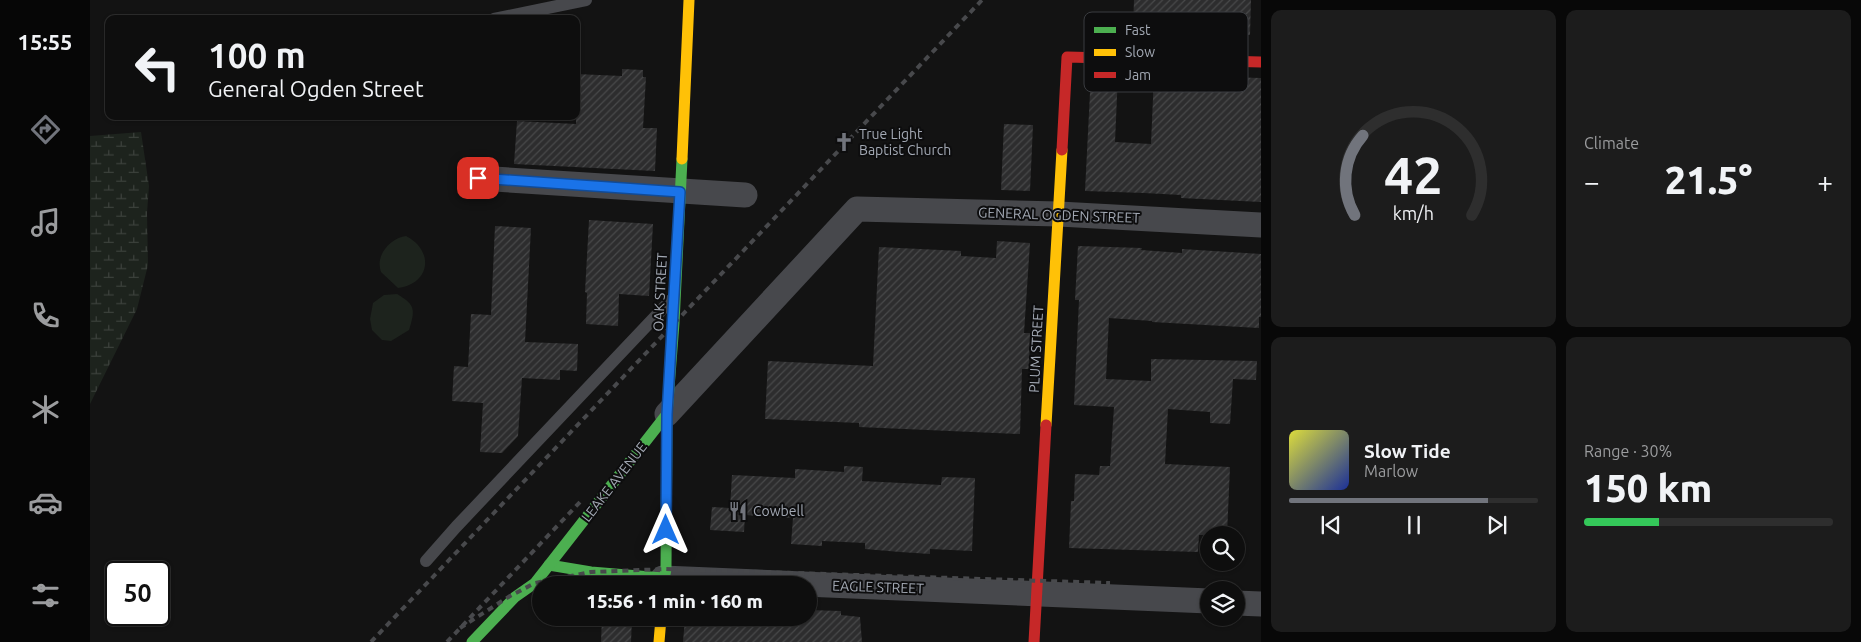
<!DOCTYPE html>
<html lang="en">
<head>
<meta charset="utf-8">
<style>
  :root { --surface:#0e0e0e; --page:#1c1c1c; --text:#f1f3f6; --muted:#9b9c9e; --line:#2e2e2e; --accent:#71747c }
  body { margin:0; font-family:Ubuntu,sans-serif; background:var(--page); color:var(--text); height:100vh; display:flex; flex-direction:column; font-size:19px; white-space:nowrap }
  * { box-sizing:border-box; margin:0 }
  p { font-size:16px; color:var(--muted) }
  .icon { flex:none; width:28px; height:28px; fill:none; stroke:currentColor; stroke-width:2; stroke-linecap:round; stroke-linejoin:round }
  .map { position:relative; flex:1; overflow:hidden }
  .side { display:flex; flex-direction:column; gap:10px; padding:10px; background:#080808; width:600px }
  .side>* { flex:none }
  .banner { position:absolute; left:15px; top:15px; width:475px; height:105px; border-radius:10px; box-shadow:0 1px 4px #0004,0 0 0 1px var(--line); background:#0e0e0e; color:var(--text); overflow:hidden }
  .buttons { position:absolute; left:1110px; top:526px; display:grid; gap:10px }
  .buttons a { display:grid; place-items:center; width:45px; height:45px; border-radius:50%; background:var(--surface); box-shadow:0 1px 4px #0004,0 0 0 1px var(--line); font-size:25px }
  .speed { position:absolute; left:15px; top:561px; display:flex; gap:10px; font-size:25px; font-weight:700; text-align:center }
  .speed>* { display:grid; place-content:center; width:65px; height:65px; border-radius:50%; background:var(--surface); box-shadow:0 1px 4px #0004,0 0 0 1px var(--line); line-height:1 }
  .speed .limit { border:2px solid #111; border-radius:8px; background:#fff; color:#111 }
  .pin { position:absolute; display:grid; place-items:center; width:42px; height:42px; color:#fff; margin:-21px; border-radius:10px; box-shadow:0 2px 8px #0006 }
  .me { position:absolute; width:55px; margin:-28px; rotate:0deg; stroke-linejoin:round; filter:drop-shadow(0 0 4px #0008) }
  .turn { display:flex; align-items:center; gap:18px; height:105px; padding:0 20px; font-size:22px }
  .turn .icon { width:65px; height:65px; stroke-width:2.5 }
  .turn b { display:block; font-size:35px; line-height:42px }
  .big { font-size:38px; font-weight:800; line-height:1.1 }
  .side .tile { flex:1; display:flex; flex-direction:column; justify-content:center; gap:8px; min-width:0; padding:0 18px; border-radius:10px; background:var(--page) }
  .side .dial { align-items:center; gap:0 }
  .dial svg { height:130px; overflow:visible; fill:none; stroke:var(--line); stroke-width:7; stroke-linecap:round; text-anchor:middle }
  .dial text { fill:var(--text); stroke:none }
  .song { display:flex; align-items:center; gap:15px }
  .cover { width:60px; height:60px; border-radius:8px; background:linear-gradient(135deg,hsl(60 70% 55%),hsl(230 70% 35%)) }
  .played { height:5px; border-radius:2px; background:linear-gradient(90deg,var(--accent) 80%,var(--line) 80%) }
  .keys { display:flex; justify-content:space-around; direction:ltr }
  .heat { display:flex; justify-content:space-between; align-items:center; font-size:28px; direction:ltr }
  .charge { height:8px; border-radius:4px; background:linear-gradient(90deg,#34c759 30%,var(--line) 0) }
  .side .tiles { flex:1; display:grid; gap:10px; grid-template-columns:repeat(2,1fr) }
  .trip { position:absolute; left:442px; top:576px; width:285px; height:50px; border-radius:25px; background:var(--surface); box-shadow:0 1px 4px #0004,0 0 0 1px var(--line); font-weight:800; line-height:50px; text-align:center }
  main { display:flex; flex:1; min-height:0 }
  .menu { display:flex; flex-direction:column; width:90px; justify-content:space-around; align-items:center; background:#060606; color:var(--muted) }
  .menu .icon { width:35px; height:35px }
  .menu .selected { color:var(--accent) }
  .menu b { font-size:22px; color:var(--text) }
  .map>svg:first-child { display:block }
  .wetland { fill:url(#wetland-marsh) }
  .park { fill:#1d231d }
  .building { fill:url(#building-hatch) }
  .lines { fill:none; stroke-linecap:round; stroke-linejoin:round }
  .lane { stroke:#47484c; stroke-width:12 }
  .street { stroke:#47484c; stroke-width:25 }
  .fast { stroke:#4caf50; stroke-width:11 }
  .slow { stroke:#ffc107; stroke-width:11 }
  .jam { stroke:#c62828; stroke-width:11 }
  .rail { stroke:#48494c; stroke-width:4; stroke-dasharray:6 5; stroke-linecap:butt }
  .route-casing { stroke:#114b97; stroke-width:12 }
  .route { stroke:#1a73e8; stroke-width:9 }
  .labels { text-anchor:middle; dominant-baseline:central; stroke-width:4; stroke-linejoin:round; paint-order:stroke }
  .poi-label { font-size:14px; fill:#a3a9b4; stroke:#0d0d0e; text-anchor:start }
  .street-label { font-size:14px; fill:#a3a9b4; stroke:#0d0d0e }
  .key { fill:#0d0d0e; stroke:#3a3c40; stroke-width:1 }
  .key-label { font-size:14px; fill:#a3a9b4 }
</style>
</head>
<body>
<main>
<nav class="menu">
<b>15:55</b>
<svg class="icon selected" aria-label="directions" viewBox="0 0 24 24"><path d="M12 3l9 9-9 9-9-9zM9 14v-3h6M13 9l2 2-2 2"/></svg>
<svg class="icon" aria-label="music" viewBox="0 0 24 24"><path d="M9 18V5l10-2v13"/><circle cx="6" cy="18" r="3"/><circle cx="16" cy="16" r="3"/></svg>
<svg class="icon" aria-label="phone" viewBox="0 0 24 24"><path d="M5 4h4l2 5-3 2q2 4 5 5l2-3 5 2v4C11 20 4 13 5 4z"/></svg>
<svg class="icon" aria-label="climate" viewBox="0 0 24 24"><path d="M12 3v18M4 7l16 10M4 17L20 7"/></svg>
<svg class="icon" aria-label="car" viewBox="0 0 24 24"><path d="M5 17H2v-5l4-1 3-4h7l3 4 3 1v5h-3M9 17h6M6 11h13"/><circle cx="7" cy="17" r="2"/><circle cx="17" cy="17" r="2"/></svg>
<svg class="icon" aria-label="filters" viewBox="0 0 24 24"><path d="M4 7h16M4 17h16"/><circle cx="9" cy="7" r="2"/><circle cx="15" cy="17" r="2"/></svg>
</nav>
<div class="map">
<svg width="1171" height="642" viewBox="0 0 1171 642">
  <defs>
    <pattern id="wetland-marsh" width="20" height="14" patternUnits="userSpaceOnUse" patternTransform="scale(1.25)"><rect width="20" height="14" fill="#1d231d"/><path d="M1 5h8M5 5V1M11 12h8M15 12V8" fill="none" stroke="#3b403b"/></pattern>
    <pattern id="building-hatch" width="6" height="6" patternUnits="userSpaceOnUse" patternTransform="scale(1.25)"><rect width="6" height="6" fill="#2d2d2e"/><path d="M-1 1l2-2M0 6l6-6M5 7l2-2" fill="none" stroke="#48494a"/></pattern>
  </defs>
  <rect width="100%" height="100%" fill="#131313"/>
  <polygon class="wetland" points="51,132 59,186 57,213 58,265 47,309 0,404 0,136"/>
  <g class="park">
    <path d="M316,236c29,15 24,48 -8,52l-17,-16c-1,-3 -2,-9 -1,-12 2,-12 15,-23 26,-24z"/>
    <path d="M307,294c19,11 18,16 12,36l-18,11 -9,-1 -10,-10 -2,-11 3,-16 11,-8z"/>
  </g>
  <g class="building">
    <polygon points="1044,0 1161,0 1160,35 1043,29"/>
    <polygon points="532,69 553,70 553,77 556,77 553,128 567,128 565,171 424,164 427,121 486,124 486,74 532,76"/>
    <polygon points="1001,73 1028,74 1025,142 1061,144 1064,75 1171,78 1171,202 1091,198 1091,195 1054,193 995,191"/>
    <polygon points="914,124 943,125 940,191 911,190"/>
    <polygon points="499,220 563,224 559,296 529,294 528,326 496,324 497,293 495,292"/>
    <polygon points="405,226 441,228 435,342 488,344 487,371 470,370 470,380 432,378 428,436 412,453 390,452 393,403 362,401 364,366 378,367 381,314 401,315"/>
    <polygon points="907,241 940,243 934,333 940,333 939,369 932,369 930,434 769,427 769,423 675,419 678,361 783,366 789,247 871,251 871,256 906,258"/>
    <polygon points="988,246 1052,248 1051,250 1092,253 1092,249 1171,254 1171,317 1169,317 1169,328 1062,322 1062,321 1019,318 1016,379 1061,381 1061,359 1167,361 1166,380 1143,379 1140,424 1120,423 1120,412 1078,409 1075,464 1140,467 1137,535 1109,535 1108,552 979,548 981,501 984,501 985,474 1009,475 1010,466 1020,466 1024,407 984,405 989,300 985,300"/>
    <polygon points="754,466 773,467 772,481 851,485 852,477 885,478 882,551 840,549 840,554 810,552 775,549 775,543 732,541 732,546 701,544 703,518 655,515 654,532 620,530 622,507 640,508 642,475 705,478 705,469 754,472"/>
    <polygon points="719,610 751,611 751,615 770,617 772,642 593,642 595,618 719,618"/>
    <polygon points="512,618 542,618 541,642 511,642"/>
  </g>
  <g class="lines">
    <g class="lane">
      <polyline points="404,19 496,0"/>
      <polyline points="336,561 366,527 581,300"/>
    </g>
    <g class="street">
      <polyline points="388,178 655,195"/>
      <polyline points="577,414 767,209 969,214 1171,225"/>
      <polyline points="573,578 1119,601"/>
      <polyline points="1146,603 1171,604"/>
    </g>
    <g class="fast">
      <polyline points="459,565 501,572 573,578"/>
      <polyline points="573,585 576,569 577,414 584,323 592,159"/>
      <polyline points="382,642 425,597 445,583 577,414"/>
    </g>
    <g class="slow">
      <polyline points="592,159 599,0"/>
      <polyline points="956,425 972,150"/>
      <polyline points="569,642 571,618"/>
    </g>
    <g class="jam">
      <polyline points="972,150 977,57 1171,62"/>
      <polyline points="944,642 956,425"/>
    </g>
    <g class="rail">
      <polyline points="370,628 420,596 445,583 501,572 576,569 1020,583"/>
      <polyline points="281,642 892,0"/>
      <polyline points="357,642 490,502"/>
    </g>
  </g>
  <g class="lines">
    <g class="route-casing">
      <polyline id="route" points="388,178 590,192 577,414 576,530"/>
    </g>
    <use href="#route" class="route"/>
  </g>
  <defs>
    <g id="church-bare" transform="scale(1.5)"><path d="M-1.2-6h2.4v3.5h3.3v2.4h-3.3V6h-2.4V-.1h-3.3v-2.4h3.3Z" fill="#71747c" stroke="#0d0d0e" stroke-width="2.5" paint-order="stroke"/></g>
    <g id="restaurant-bare" transform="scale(1.5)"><path d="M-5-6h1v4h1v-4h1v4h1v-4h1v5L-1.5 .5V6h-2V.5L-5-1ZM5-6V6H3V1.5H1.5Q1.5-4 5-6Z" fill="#71747c" stroke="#0d0d0e" stroke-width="2.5" paint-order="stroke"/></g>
  </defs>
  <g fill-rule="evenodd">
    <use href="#church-bare" x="754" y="142"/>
    <use href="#restaurant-bare" x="648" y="511"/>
  </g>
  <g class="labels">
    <g class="poi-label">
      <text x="769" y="134">True Light<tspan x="769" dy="16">Baptist Church</tspan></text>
      <text x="663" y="511">Cowbell</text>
    </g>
    <g class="street-label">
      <text transform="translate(969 215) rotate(2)">GENERAL OGDEN STREET</text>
      <text transform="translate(570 292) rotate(-87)">OAK STREET</text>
      <text transform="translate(946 349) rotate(-87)">PLUM STREET</text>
      <text transform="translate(524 482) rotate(-52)">LEAKE AVENUE</text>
      <text transform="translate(788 587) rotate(2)">EAGLE STREET</text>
    </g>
  </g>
  <rect x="994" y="12" width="164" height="80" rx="8" class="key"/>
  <rect x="1004" y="27" width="22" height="6" fill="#4caf50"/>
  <rect x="1004" y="49" width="22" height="7" fill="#ffc107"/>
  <rect x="1004" y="72" width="22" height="6" fill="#c62828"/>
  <g class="key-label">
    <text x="1035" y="35">Fast</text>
    <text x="1035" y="57">Slow</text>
    <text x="1035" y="80">Jam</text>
  </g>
</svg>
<div class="buttons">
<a><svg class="icon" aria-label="search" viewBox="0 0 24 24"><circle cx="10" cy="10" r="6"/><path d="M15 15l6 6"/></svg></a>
<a><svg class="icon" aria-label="layers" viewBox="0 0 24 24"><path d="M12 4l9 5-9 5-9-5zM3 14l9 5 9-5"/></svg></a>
</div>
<div class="speed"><div class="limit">50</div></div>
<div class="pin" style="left:388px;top:178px;background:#d93025"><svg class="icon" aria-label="arrive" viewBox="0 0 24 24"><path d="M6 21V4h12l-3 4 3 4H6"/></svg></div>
<svg class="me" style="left:576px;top:530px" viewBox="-20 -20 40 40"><path d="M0-17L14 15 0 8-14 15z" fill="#1a73e8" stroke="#fff" stroke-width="4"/></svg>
<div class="trip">15:56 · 1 min · 160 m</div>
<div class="banner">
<div class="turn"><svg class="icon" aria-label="left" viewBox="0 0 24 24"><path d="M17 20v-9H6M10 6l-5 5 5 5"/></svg><div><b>100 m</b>General Ogden Street</div></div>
</div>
</div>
<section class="side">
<div class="tiles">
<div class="tile dial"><svg viewBox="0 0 100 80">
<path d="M14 69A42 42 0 1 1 86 69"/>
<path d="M14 69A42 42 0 0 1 19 20" stroke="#71747c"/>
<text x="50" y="56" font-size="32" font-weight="700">42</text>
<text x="50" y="72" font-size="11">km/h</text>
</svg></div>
<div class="tile"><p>Climate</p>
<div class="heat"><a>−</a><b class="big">21.5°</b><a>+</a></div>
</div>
<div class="tile">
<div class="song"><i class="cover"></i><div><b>Slow Tide</b><p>Marlow</p></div></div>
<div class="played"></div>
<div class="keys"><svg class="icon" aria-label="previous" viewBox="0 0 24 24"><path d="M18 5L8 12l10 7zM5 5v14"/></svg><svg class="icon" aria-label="pause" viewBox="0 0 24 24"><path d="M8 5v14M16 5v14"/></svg><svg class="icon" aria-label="next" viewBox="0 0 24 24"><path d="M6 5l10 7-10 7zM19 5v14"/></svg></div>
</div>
<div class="tile"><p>Range · 30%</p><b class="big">150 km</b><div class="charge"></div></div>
</div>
</section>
</main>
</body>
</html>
